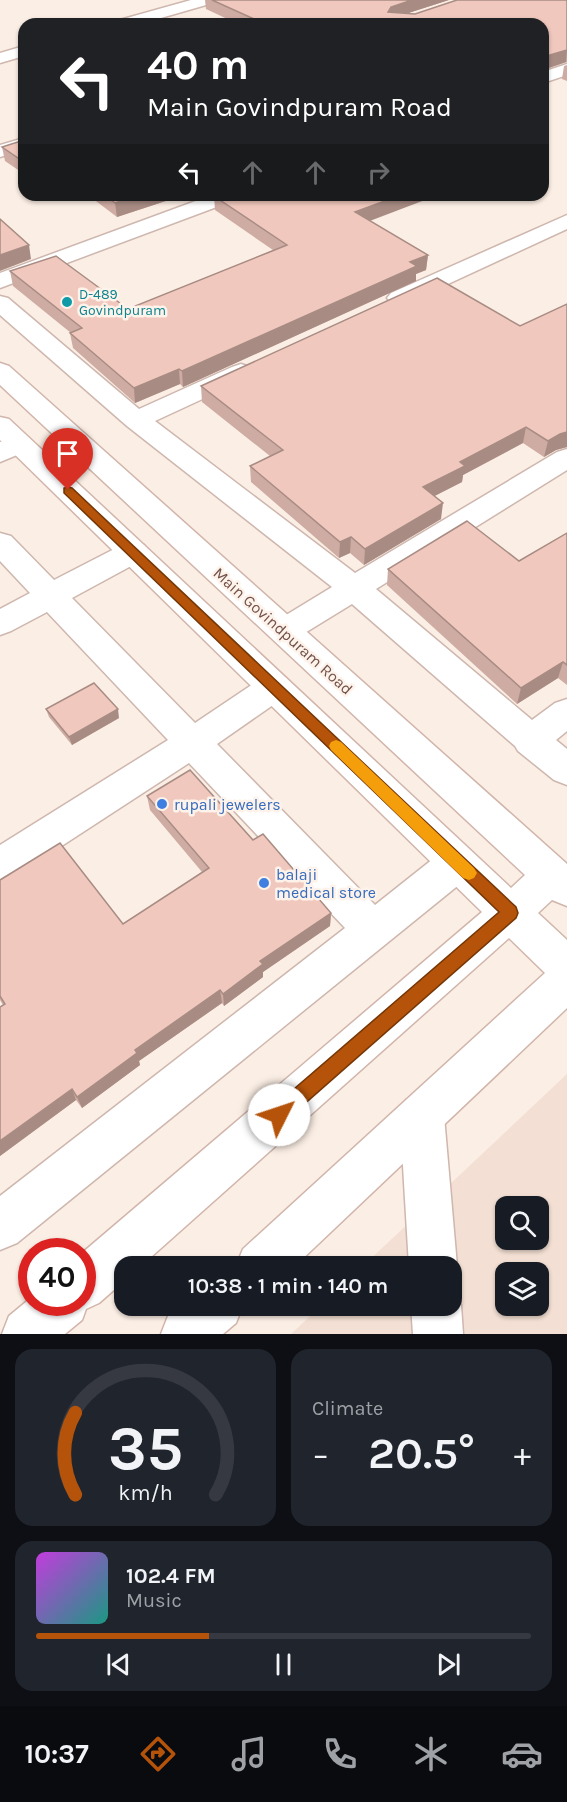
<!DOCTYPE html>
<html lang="en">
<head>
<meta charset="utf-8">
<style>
  :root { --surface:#171b24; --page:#20242c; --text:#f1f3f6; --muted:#9ea1a6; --line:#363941; --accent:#b45309 }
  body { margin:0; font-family:Karla,sans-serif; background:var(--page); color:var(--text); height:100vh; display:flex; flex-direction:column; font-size:22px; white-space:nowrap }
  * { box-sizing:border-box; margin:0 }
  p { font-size:20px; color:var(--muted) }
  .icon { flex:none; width:33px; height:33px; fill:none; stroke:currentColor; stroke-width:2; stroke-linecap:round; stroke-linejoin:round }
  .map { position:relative; height:1334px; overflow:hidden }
  .drawer { display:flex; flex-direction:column; gap:15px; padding:15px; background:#0d0f14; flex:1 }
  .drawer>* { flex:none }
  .guide { position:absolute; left:18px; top:18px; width:531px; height:183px; border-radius:18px; box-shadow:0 2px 4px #0004; background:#202124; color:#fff; overflow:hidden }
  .controls { position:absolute; left:495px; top:1196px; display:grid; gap:12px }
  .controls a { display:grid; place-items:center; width:54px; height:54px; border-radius:12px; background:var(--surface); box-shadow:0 2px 4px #0004; font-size:30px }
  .speed { position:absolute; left:18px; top:1238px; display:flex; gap:12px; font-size:30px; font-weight:700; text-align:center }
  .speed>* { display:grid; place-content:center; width:78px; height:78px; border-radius:50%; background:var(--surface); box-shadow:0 2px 4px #0004; line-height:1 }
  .speed .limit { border:9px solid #d22; background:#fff; color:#111 }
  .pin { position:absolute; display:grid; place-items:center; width:51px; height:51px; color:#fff; margin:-62px -26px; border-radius:50% 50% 50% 0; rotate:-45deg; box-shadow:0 0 6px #0007 }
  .pin .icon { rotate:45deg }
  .me { position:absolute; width:66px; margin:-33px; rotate:49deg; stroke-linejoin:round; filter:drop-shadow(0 0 4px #0008) }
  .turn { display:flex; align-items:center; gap:21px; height:126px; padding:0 30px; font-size:27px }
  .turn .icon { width:78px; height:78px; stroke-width:2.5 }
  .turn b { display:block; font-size:42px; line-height:51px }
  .lanes { display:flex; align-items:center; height:57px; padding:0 30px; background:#0003; justify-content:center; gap:30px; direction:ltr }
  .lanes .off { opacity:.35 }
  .big { font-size:45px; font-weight:600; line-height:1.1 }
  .drawer .tile { flex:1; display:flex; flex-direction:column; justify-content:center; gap:9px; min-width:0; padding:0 21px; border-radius:18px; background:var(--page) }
  .drawer .dial { align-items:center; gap:0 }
  .dial svg { height:156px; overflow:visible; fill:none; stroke:var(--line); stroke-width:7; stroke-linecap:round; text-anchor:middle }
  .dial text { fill:var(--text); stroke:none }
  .song { display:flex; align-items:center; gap:18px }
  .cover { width:72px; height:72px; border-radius:9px; background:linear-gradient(135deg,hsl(290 70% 55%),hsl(170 70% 35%)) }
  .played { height:6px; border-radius:3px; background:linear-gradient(90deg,var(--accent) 35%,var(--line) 35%) }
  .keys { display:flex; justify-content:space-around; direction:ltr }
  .heat { display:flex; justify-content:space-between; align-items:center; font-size:33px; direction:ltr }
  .drawer .tiles { flex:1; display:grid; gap:15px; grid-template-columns:1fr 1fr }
  .tile:last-child { grid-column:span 2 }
  .trip { position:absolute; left:114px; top:1256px; width:348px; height:60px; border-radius:18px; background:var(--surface); box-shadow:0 2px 4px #0004; font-weight:600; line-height:60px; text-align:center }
  .dock { display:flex; height:96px; justify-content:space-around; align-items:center; background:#090b0e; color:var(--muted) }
  .dock .icon { width:42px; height:42px }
  .dock .current { color:var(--accent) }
  .dock b { font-size:27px; color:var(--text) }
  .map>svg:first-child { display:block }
  .residential { fill:#f3dfd3; fill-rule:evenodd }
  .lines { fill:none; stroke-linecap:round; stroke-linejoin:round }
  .street-casing { stroke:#ceb7ae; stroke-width:3 }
  .secondary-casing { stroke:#d1b5ab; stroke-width:3 }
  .street { fill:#fff; fill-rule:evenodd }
  .secondary { fill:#fff; fill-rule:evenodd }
  .wall { fill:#ceaca3 }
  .shaded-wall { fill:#a88c84 }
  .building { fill:#f0c8bd; stroke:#a88c84; stroke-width:1.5 }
  .route { fill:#b45309; stroke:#753606; stroke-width:1.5 }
  .slow { fill:#f59e0b }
  .culture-dot { fill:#0f9aa8; stroke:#fef3ea; stroke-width:2 }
  .shop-dot { fill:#3f7fe0; stroke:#fef3ea; stroke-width:2 }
  .labels { text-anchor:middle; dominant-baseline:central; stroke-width:5; stroke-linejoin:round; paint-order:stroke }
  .far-culture-label { font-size:14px; fill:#0d838f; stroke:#fef3ea; text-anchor:start }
  .street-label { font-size:16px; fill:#73524b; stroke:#fef3ea }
  .shop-label { font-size:16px; fill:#366cbe; stroke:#fef3ea; text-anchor:start }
</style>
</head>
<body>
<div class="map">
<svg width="567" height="1334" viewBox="0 0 567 1334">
  <rect width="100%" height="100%" fill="#fbeee4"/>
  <path class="residential" d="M567,1074v260h-276l31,-29h130v-39h-89zM506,1206h32v33h-32zM506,1272h32v33h-32z"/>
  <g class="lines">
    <g class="street-casing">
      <g id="street">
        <polygon points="191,0 216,0 213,3 140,24 114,24 116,21"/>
        <polygon points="24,46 24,56 0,63 0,53"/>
        <polygon points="567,64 567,75 543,83 543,72"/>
        <polygon points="24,138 24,150 0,157 0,145"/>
        <polygon points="212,195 241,195 238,199 0,288 0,273"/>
        <polygon points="567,215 567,229 407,303 399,305 391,303 387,298 391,293"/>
        <polygon points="0,296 8,298 139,409 232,367 241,364 250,367 254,372 250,377 155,421 355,573 557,452 567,449 567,470 376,589 532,720 555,703 567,699 567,731 556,740 567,749 567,785 554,780 518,751 515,746 352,604 295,639 284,643 273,639 268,631 273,623 332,587 127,426 0,315"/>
        <polygon points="19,436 29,438 33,444 29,450 0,462 0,442"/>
        <polygon points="0,533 11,536 54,580 122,545 133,542 144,545 148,552 144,559 72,598 195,723 262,678 274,674 286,678 291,687 286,696 217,744 375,905 443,851 457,846 471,851 476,863 471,875 17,1243 0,1250 0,1196 345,928 189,763 14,877 0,882 0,845 168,740 47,612 11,631 0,635 0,609 30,593 0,561"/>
        <polygon points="422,1094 438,1100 444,1116 457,1266 452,1280 452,1266 409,1266 400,1116 406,1100"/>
        <polygon points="452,1286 461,1305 463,1334 413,1334 411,1305 452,1305"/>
      </g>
    </g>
    <g class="secondary-casing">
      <g id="secondary">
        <polygon points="0,363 9,366 567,864 567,906 552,900 538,913 567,940 567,1008 295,1266 236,1266 243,1249 545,973 509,938 141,1266 124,1266 124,1281 99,1303 86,1309 82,1320 65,1334 2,1334 9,1316 32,1297 32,1302 82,1302 82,1253 482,912 0,440 0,417 9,419 511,888 525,875 0,385"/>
        <polygon points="181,1305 243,1305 236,1323 223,1334 161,1334 168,1316"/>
      </g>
    </g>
    <use href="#street" class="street"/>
    <use href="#secondary" class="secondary"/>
  </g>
  <g class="wall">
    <polygon points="205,0 449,0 408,13 415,14 567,0 567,62 543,70 543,24 238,24 206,9"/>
    <polygon points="567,65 567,81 562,79 564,66"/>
    <polygon points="22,79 24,79 24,92"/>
    <polygon points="24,140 24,174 5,161 2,147"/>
    <polygon points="88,195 184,195 117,217"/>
    <polygon points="214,196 370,221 428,255 426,270 416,274 416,281 183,387 180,384 135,403 73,348 70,333 71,333 13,286 10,271 128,309 273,250 215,210"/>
    <polygon points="567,304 567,447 556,450 544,457 523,443 463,475 462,482 434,496 441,519 364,565 350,553 339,558 251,482 250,466 270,456 202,402 201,386 520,326"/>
    <polygon points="567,533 567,685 558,678 517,704 387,585 388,569 519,561"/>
    <polygon points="46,709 119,718 72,745 49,717"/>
    <polygon points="147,796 253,840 331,913 330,926 263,972 263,977 224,1006 222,1003 139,1061 140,1065 82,1108 76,1100 0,1156 0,1007 3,1005 0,1000 0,880 123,924 202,872 150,810"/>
  </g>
  <g class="shaded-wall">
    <polygon points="412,0 449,0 390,19 388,12 391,7"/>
    <polygon points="567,50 566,62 543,70 544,57"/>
    <polygon points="139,195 184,195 117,217 115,203"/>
    <polygon points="197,195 206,195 197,198"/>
    <polygon points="401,195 438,195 354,227 355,212"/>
    <polygon points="29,245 31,259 0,271 0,255"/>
    <polygon points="428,255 426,270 416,274 416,281 183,387 182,371 410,262"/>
    <polygon points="179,369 180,384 135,403 134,388"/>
    <polygon points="526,427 523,443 463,475 462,482 421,503 423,487 460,462"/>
    <polygon points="567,432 567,447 556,450 544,457 548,441 560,434"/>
    <polygon points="443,503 441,519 364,565 365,549"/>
    <polygon points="351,537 350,553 339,558 340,542"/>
    <polygon points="563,662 558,678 517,704 521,688"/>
    <polygon points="118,709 119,718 72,745 69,737"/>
    <polygon points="331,913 330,926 263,972 263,977 224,1006 223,994 260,961"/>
    <polygon points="220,990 222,1003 139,1061 140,1065 82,1108 77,1097 135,1050"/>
    <polygon points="72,1089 76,1100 0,1156 0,1141"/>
  </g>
  <g class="building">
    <polygon points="212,0 412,0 391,7 388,12 415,14 457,0 567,0 567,50 543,57 543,24 265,24"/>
    <polygon points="24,140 24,162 2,147"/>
    <polygon points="105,195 139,195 115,203"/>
    <polygon points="216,195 401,195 355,212 428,255 410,262 417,266 182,371 179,369 134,388 70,333 82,328 10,271 56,256 128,309 287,245 214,196"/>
    <polygon points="0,219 29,245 0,255"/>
    <polygon points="437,278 520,326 567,304 567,432 560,434 548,441 526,427 460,462 465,466 423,487 443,503 365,549 351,537 340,542 250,466 283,450 201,386"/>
    <polygon points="467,521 519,561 567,533 567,665 563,662 521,688 388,569"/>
    <polygon points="94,683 118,709 69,737 46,709"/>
    <polygon points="190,770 253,840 263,834 331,913 260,961 263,964 223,994 220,990 135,1050 137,1053 77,1097 72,1089 0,1141 0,1007 5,1004 0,996 0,880 60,843 123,924 209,868 147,796"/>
  </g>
  <polygon class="route" points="68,487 72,488 516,907 518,913 516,918 285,1121 279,1124 272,1121 269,1115 272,1108 499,912 64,493 64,488"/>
  <polygon class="slow" points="336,740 341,742 474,868 477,873 474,878 469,880 463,878 331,750 329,746 331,742"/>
  <circle class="culture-dot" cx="67" cy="302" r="6"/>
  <g class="shop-dot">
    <circle cx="162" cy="804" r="6"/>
    <circle cx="264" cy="883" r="6"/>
  </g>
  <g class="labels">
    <g class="far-culture-label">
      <text x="79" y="294">D-489<tspan x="79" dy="16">Govindpuram</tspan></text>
    </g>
    <g class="street-label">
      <text transform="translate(283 631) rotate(42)">Main Govindpuram Road</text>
    </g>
    <g class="shop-label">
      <text x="174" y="804">rupali jewelers</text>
      <text x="276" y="874">balaji<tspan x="276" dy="18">medical store</tspan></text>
    </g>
  </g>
</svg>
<div class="controls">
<a><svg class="icon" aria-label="search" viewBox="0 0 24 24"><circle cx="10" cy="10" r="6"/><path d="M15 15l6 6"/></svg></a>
<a><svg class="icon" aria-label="layers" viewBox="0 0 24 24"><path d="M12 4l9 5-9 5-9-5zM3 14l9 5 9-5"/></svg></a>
</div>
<div class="speed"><div class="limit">40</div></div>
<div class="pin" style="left:68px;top:490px;background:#d93025"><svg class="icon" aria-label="arrive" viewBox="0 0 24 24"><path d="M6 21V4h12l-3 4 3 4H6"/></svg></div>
<svg class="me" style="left:279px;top:1115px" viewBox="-20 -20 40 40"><circle r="19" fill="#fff"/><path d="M0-13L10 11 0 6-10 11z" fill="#b45309"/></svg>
<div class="trip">10:38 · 1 min · 140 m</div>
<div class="guide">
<div class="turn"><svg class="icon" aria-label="left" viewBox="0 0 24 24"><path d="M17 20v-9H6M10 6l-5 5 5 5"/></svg><div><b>40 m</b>Main Govindpuram Road</div></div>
<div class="lanes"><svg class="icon" aria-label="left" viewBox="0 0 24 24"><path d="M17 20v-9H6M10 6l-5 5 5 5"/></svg><svg class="icon off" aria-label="ahead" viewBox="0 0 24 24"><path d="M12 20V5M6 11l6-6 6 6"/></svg><svg class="icon off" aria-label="ahead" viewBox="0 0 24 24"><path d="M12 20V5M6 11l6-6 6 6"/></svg><svg class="icon off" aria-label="right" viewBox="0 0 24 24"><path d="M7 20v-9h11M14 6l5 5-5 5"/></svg></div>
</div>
</div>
<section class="drawer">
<div class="tiles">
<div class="tile dial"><svg viewBox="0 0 100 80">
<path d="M14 69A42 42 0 1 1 86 69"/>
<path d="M14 69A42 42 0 0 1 14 27" stroke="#b45309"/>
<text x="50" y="56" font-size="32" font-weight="700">35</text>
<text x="50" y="72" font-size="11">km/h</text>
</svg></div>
<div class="tile"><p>Climate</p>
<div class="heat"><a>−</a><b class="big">20.5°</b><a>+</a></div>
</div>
<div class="tile">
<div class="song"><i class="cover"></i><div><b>102.4 FM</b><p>Music</p></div></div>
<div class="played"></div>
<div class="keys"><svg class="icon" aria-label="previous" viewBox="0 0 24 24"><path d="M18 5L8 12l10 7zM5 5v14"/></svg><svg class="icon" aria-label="pause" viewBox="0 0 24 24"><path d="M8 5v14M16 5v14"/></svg><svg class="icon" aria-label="next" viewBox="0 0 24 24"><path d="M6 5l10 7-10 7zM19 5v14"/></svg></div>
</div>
</div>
</section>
<nav class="dock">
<b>10:37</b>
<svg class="icon current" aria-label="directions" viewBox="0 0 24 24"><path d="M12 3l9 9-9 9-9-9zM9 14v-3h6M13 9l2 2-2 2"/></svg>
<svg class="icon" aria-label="music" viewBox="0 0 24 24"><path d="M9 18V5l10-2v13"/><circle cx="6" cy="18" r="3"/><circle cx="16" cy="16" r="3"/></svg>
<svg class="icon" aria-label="phone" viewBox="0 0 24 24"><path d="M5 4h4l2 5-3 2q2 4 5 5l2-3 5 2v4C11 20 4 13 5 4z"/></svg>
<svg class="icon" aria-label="climate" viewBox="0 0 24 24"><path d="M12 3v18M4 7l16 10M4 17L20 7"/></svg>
<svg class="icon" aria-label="car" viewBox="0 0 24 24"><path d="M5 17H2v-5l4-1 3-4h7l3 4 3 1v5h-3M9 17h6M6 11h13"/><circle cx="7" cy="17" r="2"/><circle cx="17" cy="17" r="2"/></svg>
</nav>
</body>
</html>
